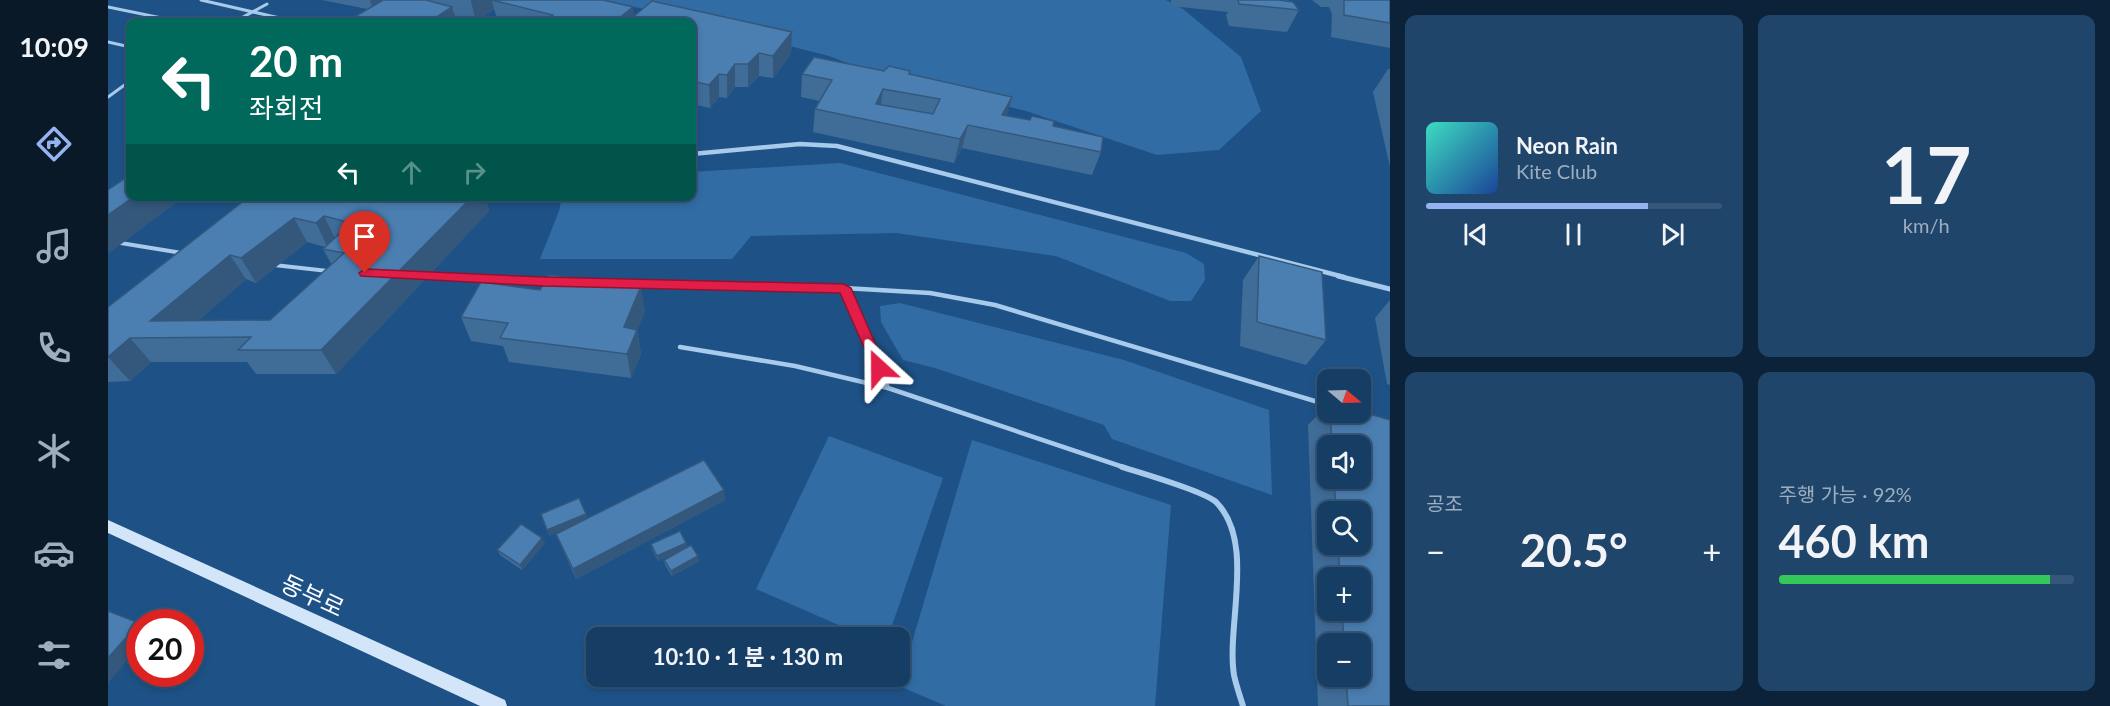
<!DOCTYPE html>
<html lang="ko">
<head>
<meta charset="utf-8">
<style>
  :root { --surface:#163e65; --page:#1f456b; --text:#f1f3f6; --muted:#9eaebf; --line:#355779; --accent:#95b2f1 }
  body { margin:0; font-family:Lato,"Noto Sans KR",sans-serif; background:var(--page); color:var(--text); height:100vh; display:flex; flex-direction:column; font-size:22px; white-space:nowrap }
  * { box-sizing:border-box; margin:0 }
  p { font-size:20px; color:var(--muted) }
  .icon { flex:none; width:33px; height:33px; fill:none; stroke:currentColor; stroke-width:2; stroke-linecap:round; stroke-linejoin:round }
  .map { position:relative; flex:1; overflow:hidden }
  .drawer { display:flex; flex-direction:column; gap:15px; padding:15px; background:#0c2238; width:720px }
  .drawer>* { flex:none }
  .guide { position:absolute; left:18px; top:18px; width:570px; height:183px; border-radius:12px; box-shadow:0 3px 9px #0003,0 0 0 2px var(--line); background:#00695c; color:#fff; overflow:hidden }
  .needle { width:39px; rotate:109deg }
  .fabs { position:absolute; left:1209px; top:369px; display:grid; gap:12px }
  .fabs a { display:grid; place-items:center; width:54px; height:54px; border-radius:12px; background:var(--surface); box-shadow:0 3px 9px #0003,0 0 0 2px var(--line); font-size:30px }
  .speed { position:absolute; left:18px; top:609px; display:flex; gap:12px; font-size:30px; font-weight:700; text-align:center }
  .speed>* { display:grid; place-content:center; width:78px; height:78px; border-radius:50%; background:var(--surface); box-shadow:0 3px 9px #0003,0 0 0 2px var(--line); line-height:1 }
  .speed .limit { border:9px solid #d22; background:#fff; color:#111 }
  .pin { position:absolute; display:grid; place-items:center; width:51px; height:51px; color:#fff; margin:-62px -26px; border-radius:50% 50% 50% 0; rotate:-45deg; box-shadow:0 0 6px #0007 }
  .pin .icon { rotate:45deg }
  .me { position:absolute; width:66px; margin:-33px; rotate:336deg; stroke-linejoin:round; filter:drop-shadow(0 0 4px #0008) }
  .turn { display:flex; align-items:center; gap:21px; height:126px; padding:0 24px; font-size:27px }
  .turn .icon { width:78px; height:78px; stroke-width:2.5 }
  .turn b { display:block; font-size:42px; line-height:51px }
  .lanes { display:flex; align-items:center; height:57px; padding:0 24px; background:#0003; justify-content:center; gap:30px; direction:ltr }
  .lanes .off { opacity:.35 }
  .big { font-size:45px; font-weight:700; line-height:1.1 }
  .drawer .widget { flex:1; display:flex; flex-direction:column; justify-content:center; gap:9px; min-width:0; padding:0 21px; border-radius:12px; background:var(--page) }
  .drawer .dial { align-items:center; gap:0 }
  .dial b { font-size:78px; line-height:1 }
  .song { display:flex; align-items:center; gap:18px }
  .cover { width:72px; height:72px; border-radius:9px; background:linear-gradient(135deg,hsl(170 70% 55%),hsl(220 70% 35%)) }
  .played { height:6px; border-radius:3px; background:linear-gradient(90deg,var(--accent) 75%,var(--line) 75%) }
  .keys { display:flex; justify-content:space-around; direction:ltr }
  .heat { display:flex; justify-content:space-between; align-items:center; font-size:33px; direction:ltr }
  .charge { height:9px; border-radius:4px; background:linear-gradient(90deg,#34c759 92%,var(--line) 0) }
  .drawer .tiles { flex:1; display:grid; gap:15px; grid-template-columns:repeat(2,1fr) }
  .trip { position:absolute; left:478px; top:627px; width:324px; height:60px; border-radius:12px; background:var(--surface); box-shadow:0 3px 9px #0003,0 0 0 2px var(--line); font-weight:700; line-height:60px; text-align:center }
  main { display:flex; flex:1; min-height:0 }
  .tab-bar { display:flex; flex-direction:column; width:108px; justify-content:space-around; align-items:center; background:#091928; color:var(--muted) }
  .tab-bar .icon { width:42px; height:42px }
  .tab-bar .selected { color:var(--accent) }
  .tab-bar b { font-size:27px; color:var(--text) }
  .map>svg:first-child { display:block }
  .green { fill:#326ca4 }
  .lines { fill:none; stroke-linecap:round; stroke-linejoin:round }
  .service-far3 { stroke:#a8caeb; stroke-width:3 }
  .service-far2 { stroke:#a8caeb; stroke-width:4 }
  .service-far1 { stroke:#a8caeb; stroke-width:4.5 }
  .service { stroke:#a8caeb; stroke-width:6 }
  .pedestrian-far1 { stroke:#a8caeb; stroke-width:4.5 }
  .pedestrian { stroke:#a8caeb; stroke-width:5 }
  .secondary { fill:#d3e5f8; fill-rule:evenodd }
  .wall { fill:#406c98; fill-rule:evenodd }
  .shaded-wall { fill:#34587c }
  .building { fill:#4b7eb1; stroke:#34587c; stroke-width:1.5; fill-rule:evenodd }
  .route { fill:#e11d48; stroke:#92132f; stroke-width:1.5 }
  .labels { text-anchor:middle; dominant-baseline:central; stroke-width:6; stroke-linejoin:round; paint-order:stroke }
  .near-street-label { font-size:24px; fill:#fff; stroke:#1e5287 }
</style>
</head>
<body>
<main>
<nav class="tab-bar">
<b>10:09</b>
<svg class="icon selected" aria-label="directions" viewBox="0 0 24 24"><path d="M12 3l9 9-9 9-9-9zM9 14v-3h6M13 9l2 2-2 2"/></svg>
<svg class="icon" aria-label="music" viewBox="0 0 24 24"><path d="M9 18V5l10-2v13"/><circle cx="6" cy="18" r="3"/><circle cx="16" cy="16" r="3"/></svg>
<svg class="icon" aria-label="phone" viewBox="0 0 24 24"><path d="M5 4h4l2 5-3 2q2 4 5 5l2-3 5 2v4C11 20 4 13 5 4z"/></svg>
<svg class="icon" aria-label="climate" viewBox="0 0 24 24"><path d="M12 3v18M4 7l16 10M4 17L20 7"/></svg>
<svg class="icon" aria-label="car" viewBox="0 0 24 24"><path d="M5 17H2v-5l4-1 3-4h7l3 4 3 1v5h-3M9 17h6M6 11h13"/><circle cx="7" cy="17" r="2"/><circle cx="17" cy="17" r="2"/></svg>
<svg class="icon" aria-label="filters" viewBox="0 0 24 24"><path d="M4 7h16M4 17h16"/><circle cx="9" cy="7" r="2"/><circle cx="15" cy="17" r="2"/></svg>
</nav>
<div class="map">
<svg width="1282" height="706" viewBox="0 0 1282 706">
  <rect width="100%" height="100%" fill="#1e5287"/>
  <g class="green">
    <polygon points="483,0 1058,0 1075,9 1133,57 1153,111 1111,150 1049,155 918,111 776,77 721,56 532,8"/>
    <polygon points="732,163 1078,253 1096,264 1097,280 1083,301 1062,301 948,256 788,233 643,236 624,259 432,259 451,211 454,197 584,196 584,172"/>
    <polygon points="792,303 1016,360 1161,410 1164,495 1004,439 996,425 827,368 795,360 773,322 772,306"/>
    <polygon points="721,436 835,478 780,637 758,637 648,589"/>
    <polygon points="864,440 1063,505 1047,706 838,706 791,686"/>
  </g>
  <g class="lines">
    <g class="service-far3">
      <polyline points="93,0 189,22"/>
      <polyline points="0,7 73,22"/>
      <polyline points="126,22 159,4"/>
      <polyline points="0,42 22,47"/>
      <polyline points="0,97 22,81"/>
    </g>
    <g class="service-far2">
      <polyline points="0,241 74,253"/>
      <polyline points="166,265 220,271"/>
      <polyline points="315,276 337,277"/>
    </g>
    <g class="service-far1">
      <polyline points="315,276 442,282"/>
      <polyline points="501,283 736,288 822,293 887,305 1220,405"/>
      <polyline points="736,288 780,388 1018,468"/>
      <polyline points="572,347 687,366 780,388"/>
    </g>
    <path class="service" d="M1014,467c19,6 82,24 94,35 40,40 10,124 18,173 2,10 6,21 9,31"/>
    <polyline class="pedestrian-far1" points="584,154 692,144 729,146 1236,277"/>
    <polyline class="pedestrian" points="1230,276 1282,289"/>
    <polygon class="secondary" points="0,520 397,700 399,706 372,706 0,533"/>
  </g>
  <g class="wall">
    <polygon points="214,0 495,0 526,16 684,32 683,54 665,78 651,76 640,87 627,87 619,98 611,97 602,108 584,104 584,22 394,22 390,21 386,9 368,22 259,9"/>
    <polygon points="1063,0 1181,0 1180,1 1191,10 1179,32 1121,26 1118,15 1120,12 1063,6"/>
    <polygon points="1204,0 1282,0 1282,48 1223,37 1224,14 1221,7 1213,7"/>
    <polygon points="1280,69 1282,69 1282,167 1265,92"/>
    <polygon points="802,71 802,75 899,116 945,126 993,152 984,175 854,148 846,163 705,132 707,109 712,101 693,97 694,74"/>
    <path d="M142,196h235l4,15 -153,163h-80l-9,-12h-96l-21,19 -22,1v-75zM199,242l18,5 -2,2 9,16 -62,55 -72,1 48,-42 10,4z"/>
    <polygon points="1151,256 1218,340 1198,365 1132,346 1135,280"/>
    <polygon points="432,290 537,311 529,330 533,354 523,378 401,362 395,346 363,341 353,317"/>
    <polygon points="1282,300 1282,385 1279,384 1267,318"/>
    <path d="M1220,404v8h32l30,294h-72l-10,-281zM1220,446h32v32h-32zM1220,512h32v32h-32zM1220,578h32v32h-32zM1220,644h32v32h-32z"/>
    <polygon points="617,500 468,579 448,534 465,525 441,536 478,514 479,518"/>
    <polygon points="437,543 414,570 392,555 389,550"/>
    <polygon points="578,543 579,548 591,561 564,576 557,565 556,560 578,548 550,561 544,549 543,544"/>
  </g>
  <g class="shaded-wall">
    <polygon points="262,0 283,0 266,11"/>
    <polygon points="363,0 384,0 386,9 368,22 363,1"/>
    <polygon points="344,7 349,22 321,22"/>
    <polygon points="525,7 527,22 506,22"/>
    <polygon points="684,32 683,54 665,78 665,56"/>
    <polygon points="651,53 651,76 640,87 640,64"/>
    <polygon points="627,64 627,87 619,98 619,75"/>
    <polygon points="611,74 611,97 602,108 601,85"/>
    <polygon points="775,89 772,112 768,104"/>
    <polygon points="904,97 898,120 894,115"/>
    <polygon points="860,125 854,148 846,163 852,139"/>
    <polygon points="27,196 77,196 0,254 0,215"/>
    <polygon points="365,196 377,196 381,211 228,374 213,350"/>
    <polygon points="216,216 228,240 220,248 208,223"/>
    <polygon points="186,218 199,242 148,283 133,258"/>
    <polygon points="122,255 138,279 71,338 42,321"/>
    <polygon points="533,286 537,311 521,349 529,330 533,354 523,378 519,354 516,327"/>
    <polygon points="22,338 43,362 22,381 0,357"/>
    <polygon points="616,490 617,500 468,579 465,569"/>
    <polygon points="478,514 480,519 441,536 439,530"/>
    <polygon points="434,538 437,543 414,570 412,565"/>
    <polygon points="578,543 579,548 550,561 549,556"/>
    <polygon points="590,556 591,561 564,576 563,571"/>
    <polygon points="32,623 32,646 0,683 0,658"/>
  </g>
  <g class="building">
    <polygon points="275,0 318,0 344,7 321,22 238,22"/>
    <polygon points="384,0 495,0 525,7 506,22 435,22 445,15"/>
    <polygon points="1130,0 1171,0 1185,2 1191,10 1131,4"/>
    <polygon points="1236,0 1282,0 1282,23 1236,15"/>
    <polygon points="544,1 684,32 665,56 651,53 640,64 627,64 619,75 611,74 601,85 584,81 584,22 519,22"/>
    <path d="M706,57l70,14 5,-5 21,5 -1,3 103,23 -10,18 28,5 2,-4 22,5 -1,5 50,11 -2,15 -133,-27 -8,14 -145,-30 17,-29 -30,-6zM775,89l57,10 -7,15 -57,-10z"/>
    <polygon points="22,175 22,196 27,196 0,215 0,190"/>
    <path d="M142,196h223l-152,154h-83l13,-13 -121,1 -22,19v-50zM216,216l27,7 -28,26 21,4 -74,67 -120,1 80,-66 11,3 53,-40 22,5z"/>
    <polygon points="1151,256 1214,272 1218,340 1149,322"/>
    <polygon points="441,275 533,286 516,327 529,330 519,354 392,338 400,323 353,317 373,282 432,290"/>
    <polygon points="1252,411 1282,420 1282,706 1240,706 1238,676 1252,676 1252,644 1236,644 1234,610 1252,610 1252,578 1232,578 1230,544 1252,544 1252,512 1228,512 1226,478 1252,478 1252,446 1224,446 1222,412 1252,412"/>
    <polygon points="596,460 616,490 465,569 448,534"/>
    <polygon points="471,498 478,514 439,530 433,514"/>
    <polygon points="413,524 434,538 412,565 389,550"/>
    <polygon points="572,531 578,543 549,556 543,544"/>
    <polygon points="583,545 590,556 563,571 556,560"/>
    <polygon points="0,611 31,623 0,658"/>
  </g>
  <polygon class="route" points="257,269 436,277 736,284 743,288 778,368 771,373 767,372 732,293 436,286 253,276 251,273"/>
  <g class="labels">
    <g class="near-street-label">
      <text transform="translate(205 595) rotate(25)">동부로</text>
    </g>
  </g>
</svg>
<div class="fabs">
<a><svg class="needle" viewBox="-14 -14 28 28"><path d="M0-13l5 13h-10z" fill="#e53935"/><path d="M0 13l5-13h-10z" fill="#9eaebf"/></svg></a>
<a><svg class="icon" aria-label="sound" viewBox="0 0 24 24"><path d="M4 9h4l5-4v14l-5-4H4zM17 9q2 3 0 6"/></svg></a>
<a><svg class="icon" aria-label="search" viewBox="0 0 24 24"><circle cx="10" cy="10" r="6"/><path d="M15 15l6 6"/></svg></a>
<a>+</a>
<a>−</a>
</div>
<div class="speed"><div class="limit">20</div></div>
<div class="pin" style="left:257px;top:273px;background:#d93025"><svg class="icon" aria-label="arrive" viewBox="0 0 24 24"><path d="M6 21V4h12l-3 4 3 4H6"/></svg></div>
<svg class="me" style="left:771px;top:368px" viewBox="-20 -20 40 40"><path d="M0-17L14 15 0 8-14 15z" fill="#e11d48" stroke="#fff" stroke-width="4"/></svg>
<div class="trip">10:10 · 1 분 · 130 m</div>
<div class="guide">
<div class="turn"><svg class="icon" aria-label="left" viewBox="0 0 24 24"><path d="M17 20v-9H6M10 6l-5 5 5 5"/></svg><div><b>20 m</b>좌회전</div></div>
<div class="lanes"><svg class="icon" aria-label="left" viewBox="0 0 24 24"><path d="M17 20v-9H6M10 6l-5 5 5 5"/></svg><svg class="icon off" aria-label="ahead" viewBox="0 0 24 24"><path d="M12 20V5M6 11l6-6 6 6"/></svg><svg class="icon off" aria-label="right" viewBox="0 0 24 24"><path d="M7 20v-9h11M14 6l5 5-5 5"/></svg></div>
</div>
</div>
<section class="drawer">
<div class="tiles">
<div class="widget">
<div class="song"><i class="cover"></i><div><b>Neon Rain</b><p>Kite Club</p></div></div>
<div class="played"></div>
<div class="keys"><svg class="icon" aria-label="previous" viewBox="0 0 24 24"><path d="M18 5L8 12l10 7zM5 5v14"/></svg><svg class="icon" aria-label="pause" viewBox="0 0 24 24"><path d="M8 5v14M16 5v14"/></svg><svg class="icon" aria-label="next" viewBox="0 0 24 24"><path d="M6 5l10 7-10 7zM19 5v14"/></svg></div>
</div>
<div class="widget dial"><b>17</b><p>km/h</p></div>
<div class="widget"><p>공조</p>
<div class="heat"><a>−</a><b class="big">20.5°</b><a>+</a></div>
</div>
<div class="widget"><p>주행 가능 · 92%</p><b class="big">460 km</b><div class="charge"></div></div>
</div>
</section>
</main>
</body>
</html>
